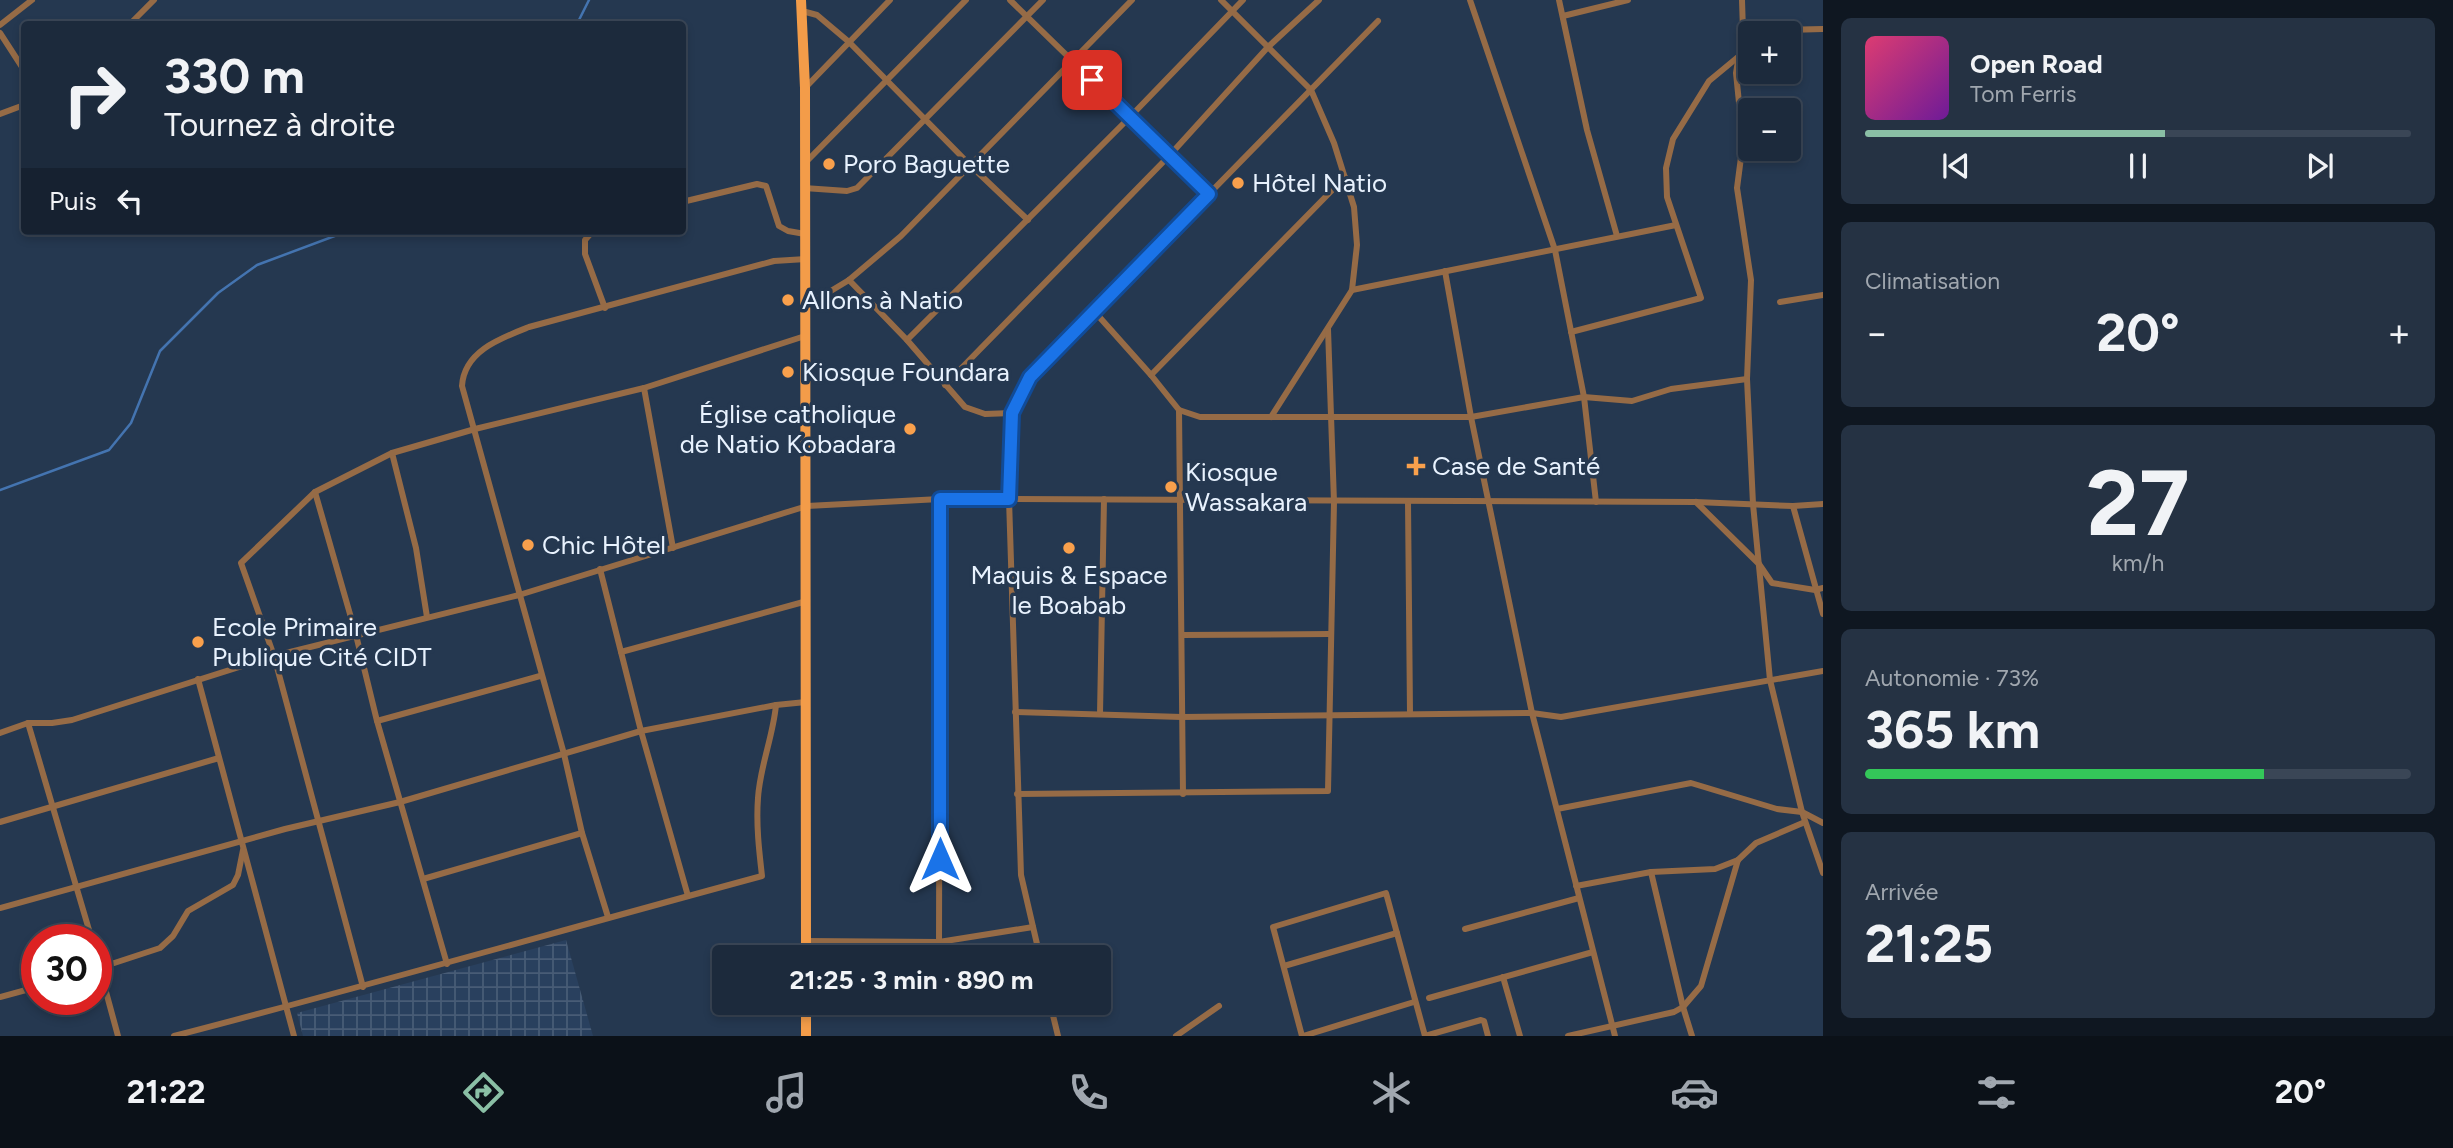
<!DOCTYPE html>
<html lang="fr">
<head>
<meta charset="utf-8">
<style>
  :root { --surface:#1c2a3c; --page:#253243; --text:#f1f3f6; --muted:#a0a7af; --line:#3a4656; --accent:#8abfa5 }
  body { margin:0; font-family:Figtree,sans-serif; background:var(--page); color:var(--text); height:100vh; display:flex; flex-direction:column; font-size:26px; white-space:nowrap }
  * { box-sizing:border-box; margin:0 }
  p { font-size:23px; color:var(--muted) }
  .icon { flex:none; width:38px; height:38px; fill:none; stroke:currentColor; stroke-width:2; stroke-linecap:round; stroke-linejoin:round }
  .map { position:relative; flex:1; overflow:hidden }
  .sheet { display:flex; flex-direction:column; gap:18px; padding:18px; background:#0f1721; width:630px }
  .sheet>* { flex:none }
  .guide { position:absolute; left:21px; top:21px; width:665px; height:214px; border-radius:7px; box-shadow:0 4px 10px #0003,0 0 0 2px var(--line); background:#1c2a3c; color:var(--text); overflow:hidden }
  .buttons { position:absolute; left:1738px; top:21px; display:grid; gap:14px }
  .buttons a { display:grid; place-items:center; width:63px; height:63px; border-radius:7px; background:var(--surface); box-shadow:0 4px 10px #0003,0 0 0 2px var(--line); font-size:35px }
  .speed { position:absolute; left:21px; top:924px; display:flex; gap:14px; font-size:35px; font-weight:700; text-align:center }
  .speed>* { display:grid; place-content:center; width:91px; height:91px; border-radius:50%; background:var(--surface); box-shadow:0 4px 10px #0003,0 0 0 2px var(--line); line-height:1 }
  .speed .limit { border:10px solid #d22; background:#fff; color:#111 }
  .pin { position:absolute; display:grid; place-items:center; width:60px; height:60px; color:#fff; margin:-30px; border-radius:14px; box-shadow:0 4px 10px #0006 }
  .me { position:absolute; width:77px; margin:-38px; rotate:0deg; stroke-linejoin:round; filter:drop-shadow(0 0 5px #0008) }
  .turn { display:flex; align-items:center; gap:24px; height:147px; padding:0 28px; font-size:32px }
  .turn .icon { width:91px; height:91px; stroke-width:2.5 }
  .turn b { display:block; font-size:49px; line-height:60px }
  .then { display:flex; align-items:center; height:66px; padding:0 28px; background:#0003; gap:14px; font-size:26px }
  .big { font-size:52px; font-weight:700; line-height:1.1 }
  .sheet .card { flex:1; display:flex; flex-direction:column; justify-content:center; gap:10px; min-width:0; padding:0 24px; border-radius:10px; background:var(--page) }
  .sheet .dial { align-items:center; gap:0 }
  .dial b { font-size:91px; line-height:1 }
  .song { display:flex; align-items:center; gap:21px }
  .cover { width:84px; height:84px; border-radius:10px; background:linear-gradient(135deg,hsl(340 70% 55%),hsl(280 70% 35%)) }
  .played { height:7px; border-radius:4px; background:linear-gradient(90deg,var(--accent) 55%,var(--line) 55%) }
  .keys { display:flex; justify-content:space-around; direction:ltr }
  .heat { display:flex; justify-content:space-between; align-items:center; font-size:38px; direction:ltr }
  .charge { height:10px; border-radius:5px; background:linear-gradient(90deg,#34c759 73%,var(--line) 0) }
  .trip { position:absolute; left:712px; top:945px; width:399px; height:70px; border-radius:7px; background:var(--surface); box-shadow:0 4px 10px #0003,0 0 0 2px var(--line); font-weight:700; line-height:70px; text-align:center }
  .tab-bar { display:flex; height:112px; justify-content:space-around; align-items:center; background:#0b1118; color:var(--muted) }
  .tab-bar .icon { width:49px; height:49px }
  .tab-bar .on { color:var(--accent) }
  .tab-bar b { font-size:32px; color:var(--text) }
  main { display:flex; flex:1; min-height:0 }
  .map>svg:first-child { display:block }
  .industrial { fill:url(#industrial-grid) }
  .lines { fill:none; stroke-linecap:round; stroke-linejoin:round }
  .stream { stroke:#4474b0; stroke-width:2.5 }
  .minor { stroke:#966b46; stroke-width:6 }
  .primary { stroke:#f39c49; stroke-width:10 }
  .route-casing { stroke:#114b97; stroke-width:18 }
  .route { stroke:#1a73e8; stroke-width:12 }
  .poi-dot { fill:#f9a04c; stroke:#253850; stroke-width:2.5 }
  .labels { text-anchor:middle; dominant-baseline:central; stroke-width:7; stroke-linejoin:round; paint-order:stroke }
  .poi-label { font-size:26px; fill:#e8f2fe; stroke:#253850; text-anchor:start }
</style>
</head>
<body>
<main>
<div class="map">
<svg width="1823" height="1036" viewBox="0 0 1823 1036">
  <defs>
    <pattern id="industrial-grid" width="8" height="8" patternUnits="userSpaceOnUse" patternTransform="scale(1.75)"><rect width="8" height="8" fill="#29405e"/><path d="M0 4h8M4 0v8" fill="none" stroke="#485c76"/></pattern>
  </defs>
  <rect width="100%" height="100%" fill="#253850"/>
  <polygon class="industrial" points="566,940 593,1036 303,1036 297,1013"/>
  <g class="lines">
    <g class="stream">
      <polyline points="577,24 589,0"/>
      <polyline points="0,490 109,450 131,423 160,351 218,293 257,265 348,231"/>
    </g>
    <g class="minor">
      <polyline points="1010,0 1209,194"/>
      <polyline points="1221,0 1311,90 1334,143 1354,207 1357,245 1352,290 1271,417"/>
      <polyline points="1470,0 1555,250 1584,397 1596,502"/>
      <polyline points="1559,0 1587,130 1617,236"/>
      <polyline points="1742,0 1743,31 1736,73 1743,142 1737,188 1751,280 1747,379 1753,504 1770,680 1802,812 1823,873"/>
      <polyline points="802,11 817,15 849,42 970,165 1028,220"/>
      <polyline points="1563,16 1628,0"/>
      <polyline points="130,24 154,0"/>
      <polyline points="0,25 32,0"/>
      <polyline points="1743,31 1823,29"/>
      <polyline points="0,33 24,70"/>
      <polyline points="805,88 890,0"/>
      <polyline points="0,114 24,105"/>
      <polyline points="805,163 966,0"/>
      <polyline points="804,188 847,191 857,188 1043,0"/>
      <polyline points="682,202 757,184 766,186 779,226 788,231 805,234"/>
      <polyline points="593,231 585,240 585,254 605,308"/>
      <polyline points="1445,271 1471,417 1532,713 1615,1036"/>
      <polyline points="849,280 907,340 965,407 985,414 1012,413"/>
      <polyline points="1352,290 1676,225"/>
      <polyline points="1780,302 1823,295"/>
      <polyline points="806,306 849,280 901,236 1132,0"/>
      <polyline points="1094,311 1151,375 1179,410 1200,417 1471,417 1584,397 1632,401 1671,389 1747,379"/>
      <polyline points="1571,332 1701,298 1667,197 1666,168 1673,139 1709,81 1738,57"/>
      <polyline points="907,340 1129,118 1243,0"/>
      <polyline points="1151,375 1345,177"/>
      <polyline points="945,385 1169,156 1268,47 1319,0"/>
      <polyline points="644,388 673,548"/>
      <polyline points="1179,410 1183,794"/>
      <polyline points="392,453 416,548 427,617"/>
      <polyline points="315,492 356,635 377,721 447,964"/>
      <polyline points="1408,502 1410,713"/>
      <polyline points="1696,502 1759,564 1772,583 1815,590 1823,588"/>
      <polyline points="1793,506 1823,614"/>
      <polyline points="600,569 641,731 688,896"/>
      <polyline points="1182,635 1329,634"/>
      <polyline points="621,652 807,601"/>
      <polyline points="198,679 294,1036"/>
      <polyline points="1015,712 1182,717 1532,713 1561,717 1823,671"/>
      <polyline points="1100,714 1104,499"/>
      <polyline points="377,721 540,676"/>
      <polyline points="28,723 92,940"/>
      <polyline points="0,733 28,723 52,723 72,720 274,656 519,595 807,506 940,499 1009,499 1696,502 1793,506 1823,504"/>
      <polyline points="1017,794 1328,791 1334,502 1328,329"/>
      <polyline points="1557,809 1691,783 1777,809 1802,812 1823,823"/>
      <polyline points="0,822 219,758"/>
      <polyline points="1651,872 1683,1007 1692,1036"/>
      <polyline points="423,879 582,833"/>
      <polyline points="1576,886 1651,872 1715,869 1738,860 1756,843 1805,822"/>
      <polyline points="0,908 285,829 400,802 641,731 776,705 806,702"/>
      <path d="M608,917l-26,-84 -18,-79 -102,-368c2,-35 39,-48 67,-59l245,-66 32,-2"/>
      <polyline points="1465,929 1579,898"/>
      <polyline points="806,941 939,942 1033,927"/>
      <polyline points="939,942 940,499"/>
      <polyline points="96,955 118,1036"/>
      <polyline points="1040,957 1021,875 1009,499 1012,413 1030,377 1378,21"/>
      <polyline points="1284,966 1397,933"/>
      <polyline points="96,969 160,948 173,936 188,911 233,885 238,875 243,850"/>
      <polyline points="1503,977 1520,1036"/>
      <polyline points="363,987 274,656 241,563 315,492 392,453 475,429 644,388 805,336"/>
      <polyline points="0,997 37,987"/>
      <polyline points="1429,998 1593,952"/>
      <polyline points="1050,1003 1058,1036"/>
      <path d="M174,1036c197,-51 392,-107 588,-160 -3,-26 -6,-52 -4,-78 2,-32 15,-61 18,-93"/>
      <polyline points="1176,1036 1219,1006"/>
      <polyline points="1302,1036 1273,927 1386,893 1425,1036"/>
      <polyline points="1303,1036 1414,1002"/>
      <polyline points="1425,1036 1481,1020 1484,1021 1488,1036"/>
      <polyline points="1568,1036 1674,1012 1683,1007 1701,986 1738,860"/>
    </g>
    <g class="primary">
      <polyline points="801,0 805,88 806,957"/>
      <polyline points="806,1036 806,1003"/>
    </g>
  </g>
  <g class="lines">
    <g class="route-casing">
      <polyline id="route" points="940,859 940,499 1009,499 1012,413 1030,377 1209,194 1092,80"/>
    </g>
    <use href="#route" class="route"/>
  </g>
  <g class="poi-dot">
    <circle cx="829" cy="164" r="7"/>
    <circle cx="1238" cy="183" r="7"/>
    <circle cx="788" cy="300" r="7"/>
    <circle cx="788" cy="372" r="7"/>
    <circle cx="910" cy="429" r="7"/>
    <path d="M1412.5 455.5h7v7h7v7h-7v7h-7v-7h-7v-7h7z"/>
    <circle cx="1171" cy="487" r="7"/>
    <circle cx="528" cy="545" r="7"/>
    <circle cx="1069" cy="548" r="7"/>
    <circle cx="198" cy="642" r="7"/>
  </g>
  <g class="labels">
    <g class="poi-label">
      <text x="843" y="164">Poro Baguette</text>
      <text x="1252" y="183">Hôtel Natio</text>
      <text x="802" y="300">Allons à Natio</text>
      <text x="802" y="372">Kiosque Foundara</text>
      <text x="896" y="414" text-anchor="end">Église catholique<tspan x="896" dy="30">de Natio Kobadara</tspan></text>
      <text x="1432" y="466">Case de Santé</text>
      <text x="1185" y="472">Kiosque<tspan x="1185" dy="30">Wassakara</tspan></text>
      <text x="542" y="545">Chic Hôtel</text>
      <text x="1069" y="575" text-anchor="middle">Maquis &amp; Espace<tspan x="1069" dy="30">le Boabab</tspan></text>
      <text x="212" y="627">Ecole Primaire<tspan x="212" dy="30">Publique Cité CIDT</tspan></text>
    </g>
  </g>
</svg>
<div class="buttons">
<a>+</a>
<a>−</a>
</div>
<div class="speed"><div class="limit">30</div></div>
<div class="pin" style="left:1092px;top:80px;background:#d93025"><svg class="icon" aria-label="arrive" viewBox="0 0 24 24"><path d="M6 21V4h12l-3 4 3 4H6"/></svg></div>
<svg class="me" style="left:940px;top:859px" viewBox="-20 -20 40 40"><path d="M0-17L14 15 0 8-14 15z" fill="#1a73e8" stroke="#fff" stroke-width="4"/></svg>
<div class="trip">21:25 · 3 min · 890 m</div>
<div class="guide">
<div class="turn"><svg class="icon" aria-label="right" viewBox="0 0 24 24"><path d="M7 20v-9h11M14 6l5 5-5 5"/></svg><div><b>330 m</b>Tournez à droite</div></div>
<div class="then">Puis<svg class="icon" aria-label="left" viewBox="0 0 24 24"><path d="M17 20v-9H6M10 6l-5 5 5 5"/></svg></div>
</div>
</div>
<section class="sheet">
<div class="card">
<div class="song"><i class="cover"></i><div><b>Open Road</b><p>Tom Ferris</p></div></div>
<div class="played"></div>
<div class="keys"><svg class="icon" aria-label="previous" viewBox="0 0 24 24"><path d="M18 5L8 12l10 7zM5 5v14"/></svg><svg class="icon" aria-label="pause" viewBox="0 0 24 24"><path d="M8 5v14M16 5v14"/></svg><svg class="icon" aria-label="next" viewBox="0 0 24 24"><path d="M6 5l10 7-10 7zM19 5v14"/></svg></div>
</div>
<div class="card"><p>Climatisation</p>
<div class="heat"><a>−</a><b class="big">20°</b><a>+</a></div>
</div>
<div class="card dial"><b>27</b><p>km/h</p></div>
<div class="card"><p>Autonomie · 73%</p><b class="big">365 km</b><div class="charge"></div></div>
<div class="card"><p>Arrivée</p><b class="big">21:25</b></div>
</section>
</main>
<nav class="tab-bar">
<b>21:22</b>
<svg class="icon on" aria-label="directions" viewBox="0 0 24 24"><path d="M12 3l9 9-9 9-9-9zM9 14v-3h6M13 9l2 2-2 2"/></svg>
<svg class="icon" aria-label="music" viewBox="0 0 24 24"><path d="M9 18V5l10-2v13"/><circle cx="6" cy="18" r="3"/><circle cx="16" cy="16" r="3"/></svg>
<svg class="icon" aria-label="phone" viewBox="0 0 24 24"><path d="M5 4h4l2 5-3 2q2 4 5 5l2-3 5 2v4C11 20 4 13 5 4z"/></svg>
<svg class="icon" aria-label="climate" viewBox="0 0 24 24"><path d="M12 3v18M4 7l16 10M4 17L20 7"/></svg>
<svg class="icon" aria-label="car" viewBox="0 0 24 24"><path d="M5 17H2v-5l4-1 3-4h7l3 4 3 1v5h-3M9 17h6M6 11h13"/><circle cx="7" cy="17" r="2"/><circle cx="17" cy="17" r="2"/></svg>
<svg class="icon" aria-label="filters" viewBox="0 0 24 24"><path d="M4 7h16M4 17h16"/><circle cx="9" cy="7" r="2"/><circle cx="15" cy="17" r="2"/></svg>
<b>20°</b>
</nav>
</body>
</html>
